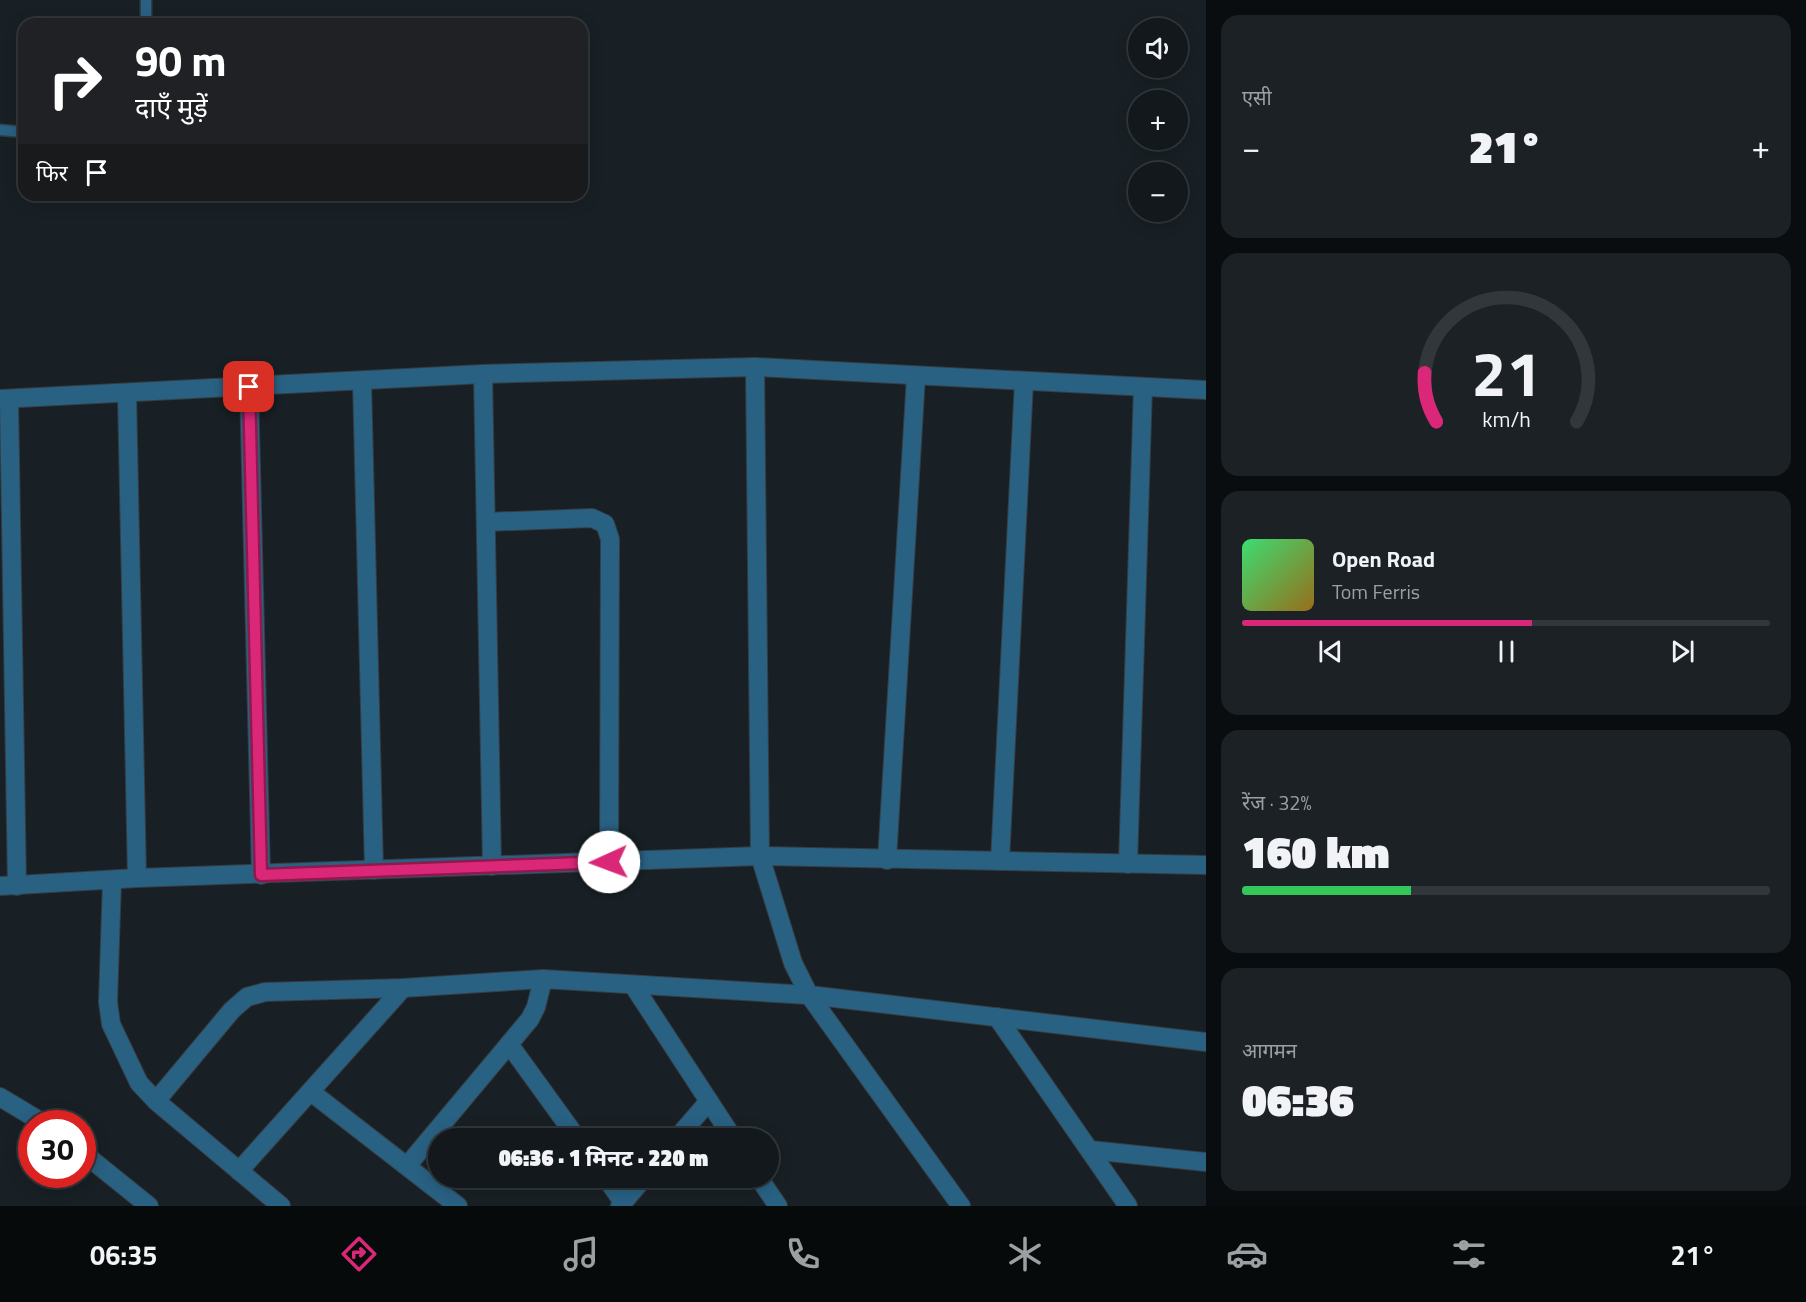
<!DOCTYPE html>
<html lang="hi">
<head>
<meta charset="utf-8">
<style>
  :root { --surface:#12181c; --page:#1b2125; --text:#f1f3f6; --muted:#9ca0a3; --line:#31373b; --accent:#db2777 }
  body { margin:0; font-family:"Titillium Web","Noto Sans Devanagari",sans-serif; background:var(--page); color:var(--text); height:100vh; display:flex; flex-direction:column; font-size:22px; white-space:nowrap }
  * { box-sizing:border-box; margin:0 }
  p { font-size:20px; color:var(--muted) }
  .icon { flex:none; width:33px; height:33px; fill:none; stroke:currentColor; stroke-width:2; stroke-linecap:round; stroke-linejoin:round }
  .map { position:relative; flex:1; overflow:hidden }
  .details { display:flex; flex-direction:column; gap:15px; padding:15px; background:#0a0d0f; width:600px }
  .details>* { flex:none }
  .hud { position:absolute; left:18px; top:18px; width:570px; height:183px; border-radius:18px; box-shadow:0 3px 15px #0003,0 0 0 2px var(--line); background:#202124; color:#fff; overflow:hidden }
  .controls { position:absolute; left:1128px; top:18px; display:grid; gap:12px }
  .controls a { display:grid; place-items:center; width:60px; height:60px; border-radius:50%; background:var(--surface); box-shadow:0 3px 15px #0003,0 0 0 2px var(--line); font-size:30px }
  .speed { position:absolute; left:18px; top:1110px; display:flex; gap:12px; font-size:30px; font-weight:700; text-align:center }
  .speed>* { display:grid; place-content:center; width:78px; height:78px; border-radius:50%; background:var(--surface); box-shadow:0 3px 15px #0003,0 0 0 2px var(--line); line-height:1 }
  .speed .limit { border:9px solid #d22; background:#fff; color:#111 }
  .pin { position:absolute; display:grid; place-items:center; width:51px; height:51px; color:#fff; margin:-26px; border-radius:12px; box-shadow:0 3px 9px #0006 }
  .me { position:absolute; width:66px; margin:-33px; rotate:268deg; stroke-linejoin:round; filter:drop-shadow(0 0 4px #0008) }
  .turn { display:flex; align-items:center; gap:21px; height:126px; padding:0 18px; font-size:27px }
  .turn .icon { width:78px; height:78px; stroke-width:2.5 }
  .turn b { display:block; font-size:42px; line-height:51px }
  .then { display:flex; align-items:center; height:57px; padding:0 18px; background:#0003; gap:12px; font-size:22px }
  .big { font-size:45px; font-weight:800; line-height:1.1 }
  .details .card { flex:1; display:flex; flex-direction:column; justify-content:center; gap:9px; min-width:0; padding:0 21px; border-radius:18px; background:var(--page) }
  .details .dial { align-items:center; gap:0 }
  .dial svg { height:156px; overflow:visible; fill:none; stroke:var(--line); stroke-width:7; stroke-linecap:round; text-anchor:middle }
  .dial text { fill:var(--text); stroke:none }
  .song { display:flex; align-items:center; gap:18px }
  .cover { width:72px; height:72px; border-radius:9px; background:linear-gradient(135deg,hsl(140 70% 55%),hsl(40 70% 35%)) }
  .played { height:6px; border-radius:3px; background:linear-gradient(90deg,var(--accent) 55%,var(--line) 55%) }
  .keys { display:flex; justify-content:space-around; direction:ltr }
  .heat { display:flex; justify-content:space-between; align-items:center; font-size:33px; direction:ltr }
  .charge { height:9px; border-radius:4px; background:linear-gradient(90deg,#34c759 32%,var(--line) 0) }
  .trip { position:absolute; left:428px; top:1128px; width:351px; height:60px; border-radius:30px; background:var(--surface); box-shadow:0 3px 15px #0003,0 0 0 2px var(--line); font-weight:800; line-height:60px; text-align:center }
  .tab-bar { display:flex; height:96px; justify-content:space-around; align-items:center; background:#070a0b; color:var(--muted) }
  .tab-bar .icon { width:42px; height:42px }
  .tab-bar .active { color:var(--accent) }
  .tab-bar b { font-size:27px; color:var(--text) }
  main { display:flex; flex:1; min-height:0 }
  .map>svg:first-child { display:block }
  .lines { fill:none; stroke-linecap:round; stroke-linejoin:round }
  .lane-casing { stroke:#363d42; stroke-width:13 }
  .street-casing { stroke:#363d42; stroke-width:20 }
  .lane { stroke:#296183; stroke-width:10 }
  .street { stroke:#296183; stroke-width:18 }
  .route-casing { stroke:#8e194d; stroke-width:15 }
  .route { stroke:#db2777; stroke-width:10 }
</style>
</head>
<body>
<main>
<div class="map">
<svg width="1206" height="1206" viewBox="0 0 1206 1206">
  <rect width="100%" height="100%" fill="#182025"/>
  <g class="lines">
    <g class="lane-casing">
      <g id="lane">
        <polyline points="146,0 146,24"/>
        <polyline points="0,130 24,132"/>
      </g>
    </g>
    <g class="street-casing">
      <g id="street">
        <polyline points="755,367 760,856 793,963 809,995 1206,1042"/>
        <polyline points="483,374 492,866"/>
        <polyline points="362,381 374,870"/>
        <polyline points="249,387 261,875"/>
        <polyline points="127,394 137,878"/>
        <polyline points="0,399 483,374 755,367 1206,390"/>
        <polyline points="9,399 17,886"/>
        <polyline points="486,522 592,518 605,524 610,539 609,862"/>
        <polyline points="887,860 916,376"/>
        <polyline points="1000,861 1024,381"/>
        <polyline points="1128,864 1143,387"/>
        <polyline points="112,881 108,1002 111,1024 139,1083 156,1101 281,1206"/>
        <polyline points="0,886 137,878 760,856 1206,865"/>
        <polyline points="633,985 733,1138"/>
        <polyline points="997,1017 1128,1206"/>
        <polyline points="509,1044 577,1138"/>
        <polyline points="311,1092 458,1206"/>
        <polyline points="0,1097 45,1124"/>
        <polyline points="156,1101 232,1010 247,997 265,992 403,988 543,979 809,995 961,1206"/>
        <polyline points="677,1138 709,1101"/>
        <polyline points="1090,1150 1206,1162"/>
        <polyline points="82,1152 149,1206"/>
        <polyline points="407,1166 530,1019 536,1007 543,979"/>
        <polyline points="239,1171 403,988"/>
        <polyline points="606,1178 623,1202"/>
        <polyline points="759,1178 778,1206"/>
        <polyline points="620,1206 644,1178"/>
      </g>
    </g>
    <use href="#lane" class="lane"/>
    <use href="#street" class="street"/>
  </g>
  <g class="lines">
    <g class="route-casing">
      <polyline id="route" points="249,387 261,875 609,862"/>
    </g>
    <use href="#route" class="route"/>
  </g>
</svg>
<div class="controls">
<a><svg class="icon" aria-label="sound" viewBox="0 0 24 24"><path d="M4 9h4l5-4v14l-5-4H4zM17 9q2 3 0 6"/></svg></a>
<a>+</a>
<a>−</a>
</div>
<div class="speed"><div class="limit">30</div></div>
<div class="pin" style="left:249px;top:387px;background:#d93025"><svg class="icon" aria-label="arrive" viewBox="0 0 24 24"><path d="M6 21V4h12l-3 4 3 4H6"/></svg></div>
<svg class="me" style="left:609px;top:862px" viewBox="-20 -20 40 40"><circle r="19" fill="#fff"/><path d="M0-13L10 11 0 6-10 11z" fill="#db2777"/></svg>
<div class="trip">06:36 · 1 मिनट · 220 m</div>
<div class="hud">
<div class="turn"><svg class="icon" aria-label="right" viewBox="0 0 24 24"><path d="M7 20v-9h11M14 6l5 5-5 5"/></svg><div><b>90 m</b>दाएँ मुड़ें</div></div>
<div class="then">फिर<svg class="icon" aria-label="arrive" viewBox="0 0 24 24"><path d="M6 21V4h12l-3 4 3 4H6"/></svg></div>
</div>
</div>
<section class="details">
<div class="card"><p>एसी</p>
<div class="heat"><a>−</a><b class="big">21°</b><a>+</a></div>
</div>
<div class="card dial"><svg viewBox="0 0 100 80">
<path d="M14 69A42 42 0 1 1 86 69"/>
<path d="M14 69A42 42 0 0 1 8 44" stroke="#db2777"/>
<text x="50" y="56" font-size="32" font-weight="700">21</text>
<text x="50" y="72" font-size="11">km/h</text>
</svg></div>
<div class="card">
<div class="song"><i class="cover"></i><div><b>Open Road</b><p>Tom Ferris</p></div></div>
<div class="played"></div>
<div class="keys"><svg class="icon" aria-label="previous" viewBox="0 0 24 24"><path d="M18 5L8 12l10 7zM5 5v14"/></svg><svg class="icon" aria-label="pause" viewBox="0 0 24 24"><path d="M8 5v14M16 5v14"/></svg><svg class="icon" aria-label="next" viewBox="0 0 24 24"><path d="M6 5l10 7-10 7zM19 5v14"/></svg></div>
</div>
<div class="card"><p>रेंज · 32%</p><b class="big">160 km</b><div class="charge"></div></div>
<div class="card"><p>आगमन</p><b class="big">06:36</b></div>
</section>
</main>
<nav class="tab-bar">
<b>06:35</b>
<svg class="icon active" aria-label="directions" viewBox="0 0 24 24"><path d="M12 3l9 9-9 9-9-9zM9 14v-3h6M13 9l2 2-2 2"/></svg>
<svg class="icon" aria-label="music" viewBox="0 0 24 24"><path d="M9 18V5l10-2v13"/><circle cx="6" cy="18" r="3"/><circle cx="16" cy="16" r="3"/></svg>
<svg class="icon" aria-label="phone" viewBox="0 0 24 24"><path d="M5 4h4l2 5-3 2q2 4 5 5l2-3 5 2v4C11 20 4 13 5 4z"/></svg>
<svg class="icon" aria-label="climate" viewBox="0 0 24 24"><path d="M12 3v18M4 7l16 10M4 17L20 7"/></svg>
<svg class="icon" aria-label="car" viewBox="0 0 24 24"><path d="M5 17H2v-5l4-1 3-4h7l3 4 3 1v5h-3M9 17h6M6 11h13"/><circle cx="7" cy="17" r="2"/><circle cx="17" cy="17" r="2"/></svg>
<svg class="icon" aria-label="filters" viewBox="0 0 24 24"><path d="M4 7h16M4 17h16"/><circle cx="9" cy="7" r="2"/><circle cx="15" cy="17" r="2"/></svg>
<b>21°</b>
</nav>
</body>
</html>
